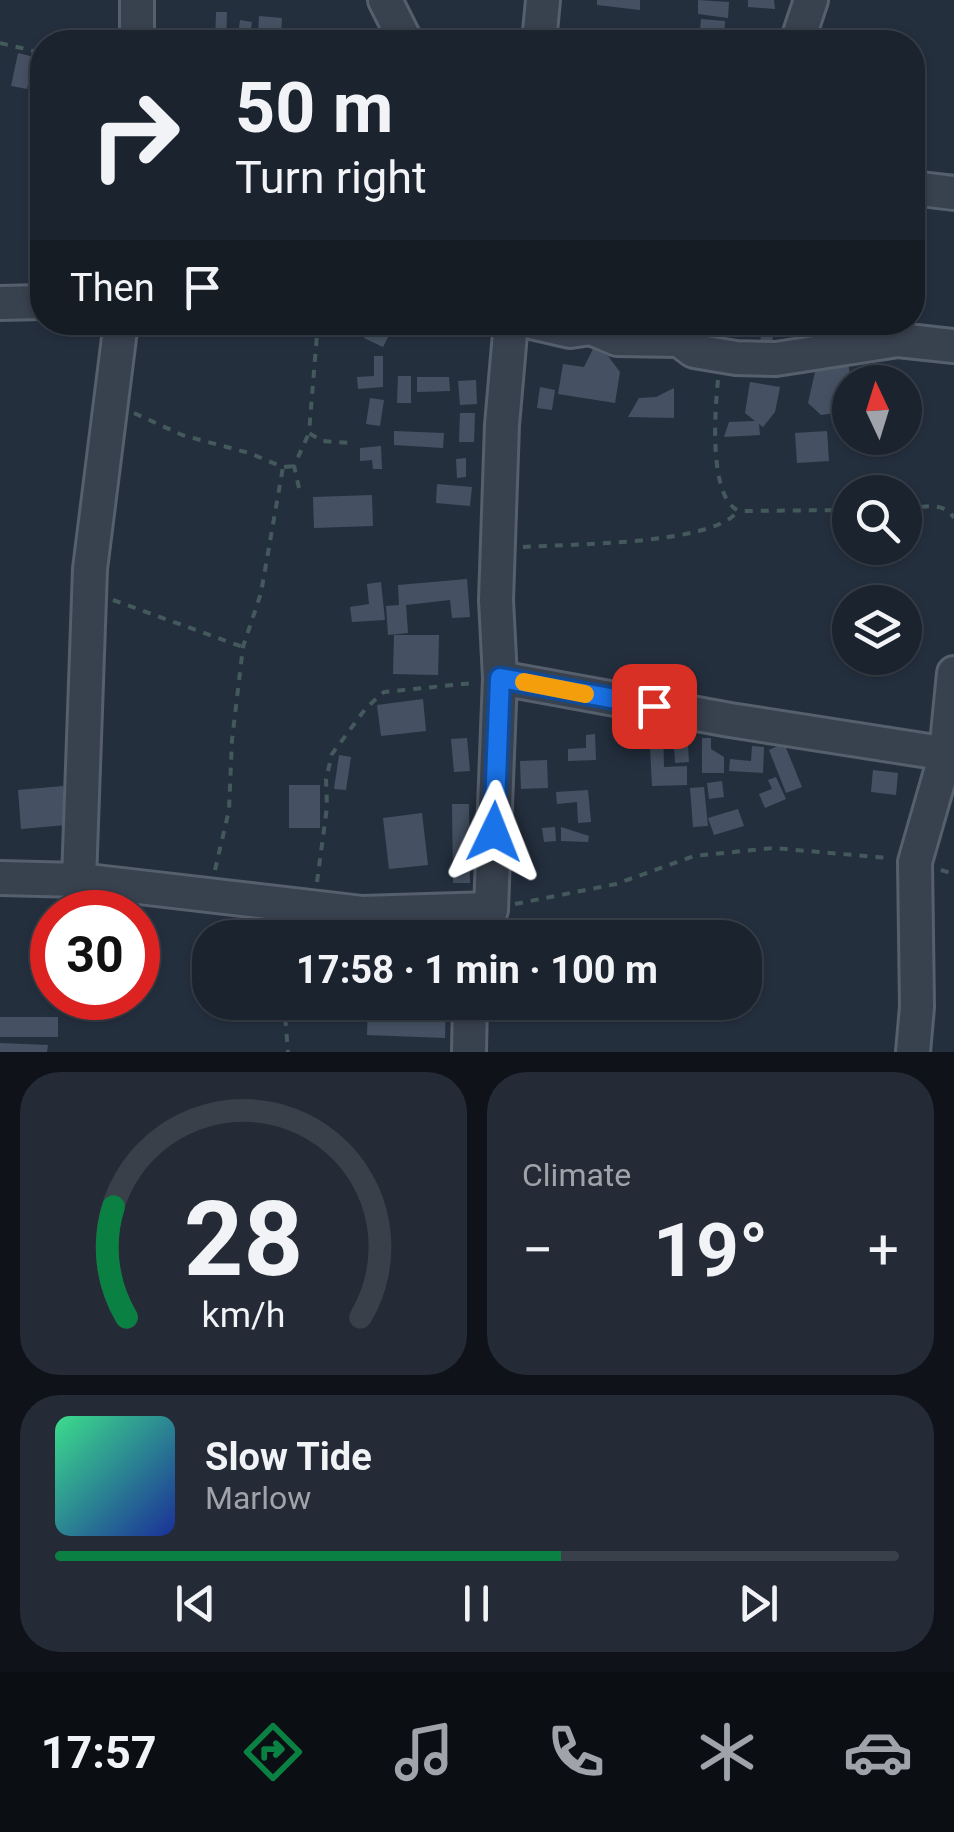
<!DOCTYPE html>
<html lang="en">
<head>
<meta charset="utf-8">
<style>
  :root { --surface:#1b232e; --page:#242b36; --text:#f1f3f6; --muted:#a0a4aa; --line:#39404a; --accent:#0b8043 }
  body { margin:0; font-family:Roboto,sans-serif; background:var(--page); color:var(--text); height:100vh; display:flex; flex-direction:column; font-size:38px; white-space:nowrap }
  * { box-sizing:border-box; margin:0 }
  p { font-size:32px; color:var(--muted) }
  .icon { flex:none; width:55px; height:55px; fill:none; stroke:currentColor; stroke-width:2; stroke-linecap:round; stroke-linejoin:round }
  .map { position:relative; height:1052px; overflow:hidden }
  .side { display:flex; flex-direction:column; gap:20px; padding:20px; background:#0f1319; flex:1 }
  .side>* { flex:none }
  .banner { position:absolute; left:30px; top:30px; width:895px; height:305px; border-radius:40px; box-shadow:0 2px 8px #0004,0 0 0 2px var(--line); background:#1b232e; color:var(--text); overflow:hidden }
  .needle { width:65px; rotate:356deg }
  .fabs { position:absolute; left:832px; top:365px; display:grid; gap:20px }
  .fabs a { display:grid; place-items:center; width:90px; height:90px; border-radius:50%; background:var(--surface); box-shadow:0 2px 8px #0004,0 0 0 2px var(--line); font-size:50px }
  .speed { position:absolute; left:30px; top:890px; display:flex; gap:20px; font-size:50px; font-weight:700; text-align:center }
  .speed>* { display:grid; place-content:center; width:130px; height:130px; border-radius:50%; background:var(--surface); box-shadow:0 2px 8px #0004,0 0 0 2px var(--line); line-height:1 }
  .speed .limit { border:15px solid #d22; background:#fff; color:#111 }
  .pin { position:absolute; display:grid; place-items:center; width:85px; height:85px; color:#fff; margin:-42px; border-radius:20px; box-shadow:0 5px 15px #0006 }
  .me { position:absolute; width:110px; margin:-55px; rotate:2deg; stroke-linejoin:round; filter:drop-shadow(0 0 8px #0008) }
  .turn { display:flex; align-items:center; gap:35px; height:210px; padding:0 40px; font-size:45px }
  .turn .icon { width:130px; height:130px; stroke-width:2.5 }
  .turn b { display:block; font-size:70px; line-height:85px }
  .then { display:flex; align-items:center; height:95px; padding:0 40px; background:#0003; gap:20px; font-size:38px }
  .big { font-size:75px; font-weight:700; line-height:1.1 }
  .side .widget { flex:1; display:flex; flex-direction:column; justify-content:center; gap:15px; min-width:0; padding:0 35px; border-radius:40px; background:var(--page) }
  .side .dial { align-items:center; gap:0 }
  .dial svg { height:260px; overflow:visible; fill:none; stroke:var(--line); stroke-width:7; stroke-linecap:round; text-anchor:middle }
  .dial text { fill:var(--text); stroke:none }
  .song { display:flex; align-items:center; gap:30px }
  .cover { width:120px; height:120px; border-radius:15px; background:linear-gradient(135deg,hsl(150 70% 55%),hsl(230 70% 35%)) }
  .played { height:10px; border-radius:5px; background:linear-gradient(90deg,var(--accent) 60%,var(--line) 60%) }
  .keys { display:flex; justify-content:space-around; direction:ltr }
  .heat { display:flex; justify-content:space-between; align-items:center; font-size:55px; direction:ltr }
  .side .tiles { flex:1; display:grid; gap:20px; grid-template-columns:1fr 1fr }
  .widget:last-child { grid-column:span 2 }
  .trip { position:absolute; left:192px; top:920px; width:570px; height:100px; border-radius:40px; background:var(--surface); box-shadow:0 2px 8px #0004,0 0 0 2px var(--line); font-weight:700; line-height:100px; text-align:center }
  .tabs { display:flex; height:160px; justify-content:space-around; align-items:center; background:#0b0e12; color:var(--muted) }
  .tabs .icon { width:70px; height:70px }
  .tabs .current { color:var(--accent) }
  .tabs b { font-size:45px; color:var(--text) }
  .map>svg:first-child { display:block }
  .building { fill:#455162 }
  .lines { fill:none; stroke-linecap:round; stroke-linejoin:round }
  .minor-casing { stroke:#565f6c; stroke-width:38 }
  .path { stroke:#44595c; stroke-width:4; stroke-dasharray:8 8; stroke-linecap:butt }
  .minor { stroke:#38414e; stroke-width:32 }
  .route-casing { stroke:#114b97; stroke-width:25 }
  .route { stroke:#1a73e8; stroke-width:18 }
  .slow { stroke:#f59e0b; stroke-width:18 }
</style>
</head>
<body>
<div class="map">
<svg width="954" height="1052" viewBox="0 0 954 1052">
  <rect width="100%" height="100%" fill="#242f3e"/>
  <g class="building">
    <polygon points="597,0 640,0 640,10 597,5"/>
    <polygon points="698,0 729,2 728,18 698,14"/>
    <polygon points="748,0 774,0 775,9 748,7"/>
    <polygon points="216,12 227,12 226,42 215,42"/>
    <polygon points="259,16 282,18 281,36 258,35"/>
    <polygon points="701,19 725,21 724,42 699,42"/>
    <polygon points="240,20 252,22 249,42 237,42"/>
    <polygon points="651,29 675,29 680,42 652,42"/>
    <polygon points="18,53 34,57 27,89 11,86"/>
    <polygon points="372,322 396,322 383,347 364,338"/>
    <polygon points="762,322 774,322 772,346 760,345"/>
    <polygon points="593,349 608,356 620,372 615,403 558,394 563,364 584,367"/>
    <polygon points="847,354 851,382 850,411 821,415 808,403 817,363 833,367"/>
    <polygon points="374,356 383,356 383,387 358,389 357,377 374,376"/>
    <polygon points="398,376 411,376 411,403 397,403"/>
    <polygon points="417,377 449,377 450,391 417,392"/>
    <polygon points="476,380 477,404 460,405 458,381"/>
    <polygon points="750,382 780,387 775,412 763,427 759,424 760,435 724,437 729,422 755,421 745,413"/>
    <polygon points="540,387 555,390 552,410 537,408"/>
    <polygon points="674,388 674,418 628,417 639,398 656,397"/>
    <polygon points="370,398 384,400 380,426 366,424"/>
    <polygon points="460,413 475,413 474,442 459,442"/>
    <polygon points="394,431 444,433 443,448 394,445"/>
    <polygon points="827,431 829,461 797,463 795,433"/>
    <polygon points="381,446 382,469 373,469 372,460 360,461 360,448"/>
    <polygon points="466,458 466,477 457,478 456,459"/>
    <polygon points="437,484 472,487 470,506 436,503"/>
    <polygon points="372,495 373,526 314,528 313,497"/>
    <polygon points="467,579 470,617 452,618 450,600 406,605 408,633 388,635 386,606 399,605 398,585"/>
    <polygon points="381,582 385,620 352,622 350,607 369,604 367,584"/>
    <polygon points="394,635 439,635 438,675 393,674"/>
    <polygon points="423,699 426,731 381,736 377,705"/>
    <polygon points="663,728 664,767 687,766 687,785 652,786 649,729"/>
    <polygon points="673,728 687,728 689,762 675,763"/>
    <polygon points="595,734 596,760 568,761 568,749 586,748 586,735"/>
    <polygon points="467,738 470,771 454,772 451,739"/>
    <polygon points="702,738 711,738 711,749 724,757 724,773 702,773"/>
    <polygon points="784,743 802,787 786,793 769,750"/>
    <polygon points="752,746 764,747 763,773 729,771 730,759 751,761"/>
    <polygon points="339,755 351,757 346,790 334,789"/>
    <polygon points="547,760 548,788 521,789 520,761"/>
    <polygon points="873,770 898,773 896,795 871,792"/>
    <polygon points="776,777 786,799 765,808 759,794 772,789 768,780"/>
    <polygon points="722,781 724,797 709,799 707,783"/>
    <rect x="289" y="785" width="31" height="43"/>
    <polygon points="63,786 66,825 21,829 18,790"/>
    <polygon points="704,787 708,826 693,827 690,788"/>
    <polygon points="588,790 591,822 578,823 577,802 557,804 556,792"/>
    <polygon points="452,804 469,804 470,883 453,883"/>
    <polygon points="738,809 744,826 714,835 708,818"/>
    <polygon points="422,813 428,865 389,869 383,818"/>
    <polygon points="555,827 556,841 544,842 542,828"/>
    <polygon points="561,827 589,836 588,842 561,841"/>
    <polygon points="34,969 52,969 52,981 34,982"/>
    <polygon points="368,1002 446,1002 445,1038 367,1035"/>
    <rect x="0" y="1017" width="58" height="20"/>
    <polygon points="0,1043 48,1045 47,1052 0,1052"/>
  </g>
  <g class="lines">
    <g class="minor-casing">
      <g id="minor">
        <polyline points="385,0 406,42"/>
        <polyline points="137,42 137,0"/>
        <polyline points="539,42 543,0"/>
        <polyline points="797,42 811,0"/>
        <polyline points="912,188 954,193"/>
        <polyline points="0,303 42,302"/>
        <polyline points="531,322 570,331 591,328 617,339 679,340 694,351 736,358 776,359 898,340 954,346"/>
        <polyline points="500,678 730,720 954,755"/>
        <polyline points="0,878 79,880 362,913 491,909"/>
        <polyline points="79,880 90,569 121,322"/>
        <polyline points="484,938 491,909 500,678 496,600 502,425 511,322"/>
        <polyline points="469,1052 470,1002"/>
        <polyline points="913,1052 917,1007 915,862 946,754 954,673"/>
      </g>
    </g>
    <g class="path">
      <polyline points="0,43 42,53"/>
      <polyline points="318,322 309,433 322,441 351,443"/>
      <path d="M718,380c-3,29 -10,118 21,131l111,-1"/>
      <polyline points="134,413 182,435 249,453 283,467 294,466"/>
      <polyline points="299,488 294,466 309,433"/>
      <path d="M905,509c17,-2 39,-8 49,9"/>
      <path d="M523,547c45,-3 188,-2 214,-35"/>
      <polyline points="113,600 243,647"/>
      <polyline points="215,870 229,810 232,740 243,647 261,593 283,467"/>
      <polyline points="941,870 954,874"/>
      <polyline points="317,882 327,807 326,779 332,754 366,708 384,692 473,683"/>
      <polyline points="515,904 616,884 694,856 773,848 888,858"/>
      <polyline points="284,1002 288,1052"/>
    </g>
    <use href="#minor" class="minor"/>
  </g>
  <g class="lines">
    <g class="route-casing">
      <polyline id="route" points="494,832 500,678 654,706"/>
    </g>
    <use href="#route" class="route"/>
    <polyline class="slow" points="524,682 585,694"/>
  </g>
</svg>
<div class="fabs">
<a><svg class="needle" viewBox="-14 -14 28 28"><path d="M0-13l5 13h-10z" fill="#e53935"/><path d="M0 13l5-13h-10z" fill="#a0a4aa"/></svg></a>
<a><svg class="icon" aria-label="search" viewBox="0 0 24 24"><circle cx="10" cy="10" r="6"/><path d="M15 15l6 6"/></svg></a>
<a><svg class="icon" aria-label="layers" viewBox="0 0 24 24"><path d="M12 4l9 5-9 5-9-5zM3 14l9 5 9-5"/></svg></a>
</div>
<div class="speed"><div class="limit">30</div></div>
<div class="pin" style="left:654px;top:706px;background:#d93025"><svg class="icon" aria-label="arrive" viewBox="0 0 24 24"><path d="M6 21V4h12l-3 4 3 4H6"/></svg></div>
<svg class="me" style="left:494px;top:832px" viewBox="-20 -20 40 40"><path d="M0-17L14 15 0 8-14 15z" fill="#1a73e8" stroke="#fff" stroke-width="4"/></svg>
<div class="trip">17:58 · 1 min · 100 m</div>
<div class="banner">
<div class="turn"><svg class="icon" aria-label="right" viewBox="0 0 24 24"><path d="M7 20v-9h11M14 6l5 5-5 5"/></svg><div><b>50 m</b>Turn right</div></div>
<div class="then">Then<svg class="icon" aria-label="arrive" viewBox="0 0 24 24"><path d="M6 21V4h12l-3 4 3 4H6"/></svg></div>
</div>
</div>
<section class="side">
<div class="tiles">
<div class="widget dial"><svg viewBox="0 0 100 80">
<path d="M14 69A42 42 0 1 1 86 69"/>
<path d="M14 69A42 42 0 0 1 10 35" stroke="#0b8043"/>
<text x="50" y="56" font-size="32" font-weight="700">28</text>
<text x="50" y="72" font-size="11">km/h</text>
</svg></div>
<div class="widget"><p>Climate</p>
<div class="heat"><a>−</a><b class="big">19°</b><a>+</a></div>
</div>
<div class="widget">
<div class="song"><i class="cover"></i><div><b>Slow Tide</b><p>Marlow</p></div></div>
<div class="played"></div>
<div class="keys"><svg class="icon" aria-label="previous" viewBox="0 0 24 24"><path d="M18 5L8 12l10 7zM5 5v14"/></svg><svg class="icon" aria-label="pause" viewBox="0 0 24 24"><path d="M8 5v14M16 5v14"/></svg><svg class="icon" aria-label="next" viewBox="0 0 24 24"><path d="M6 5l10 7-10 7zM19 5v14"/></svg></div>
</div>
</div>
</section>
<nav class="tabs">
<b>17:57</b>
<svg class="icon current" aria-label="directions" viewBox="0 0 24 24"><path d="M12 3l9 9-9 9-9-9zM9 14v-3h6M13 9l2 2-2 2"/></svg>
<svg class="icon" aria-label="music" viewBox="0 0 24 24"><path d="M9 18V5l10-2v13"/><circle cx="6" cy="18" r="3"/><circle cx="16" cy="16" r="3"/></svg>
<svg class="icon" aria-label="phone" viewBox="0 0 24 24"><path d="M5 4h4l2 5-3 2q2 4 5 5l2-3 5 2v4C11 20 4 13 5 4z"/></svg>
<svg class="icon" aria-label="climate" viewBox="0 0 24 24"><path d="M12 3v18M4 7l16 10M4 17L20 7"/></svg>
<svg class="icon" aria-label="car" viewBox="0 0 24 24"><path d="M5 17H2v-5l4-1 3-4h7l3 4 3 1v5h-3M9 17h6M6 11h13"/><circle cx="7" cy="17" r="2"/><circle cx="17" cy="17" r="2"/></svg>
</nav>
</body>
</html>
